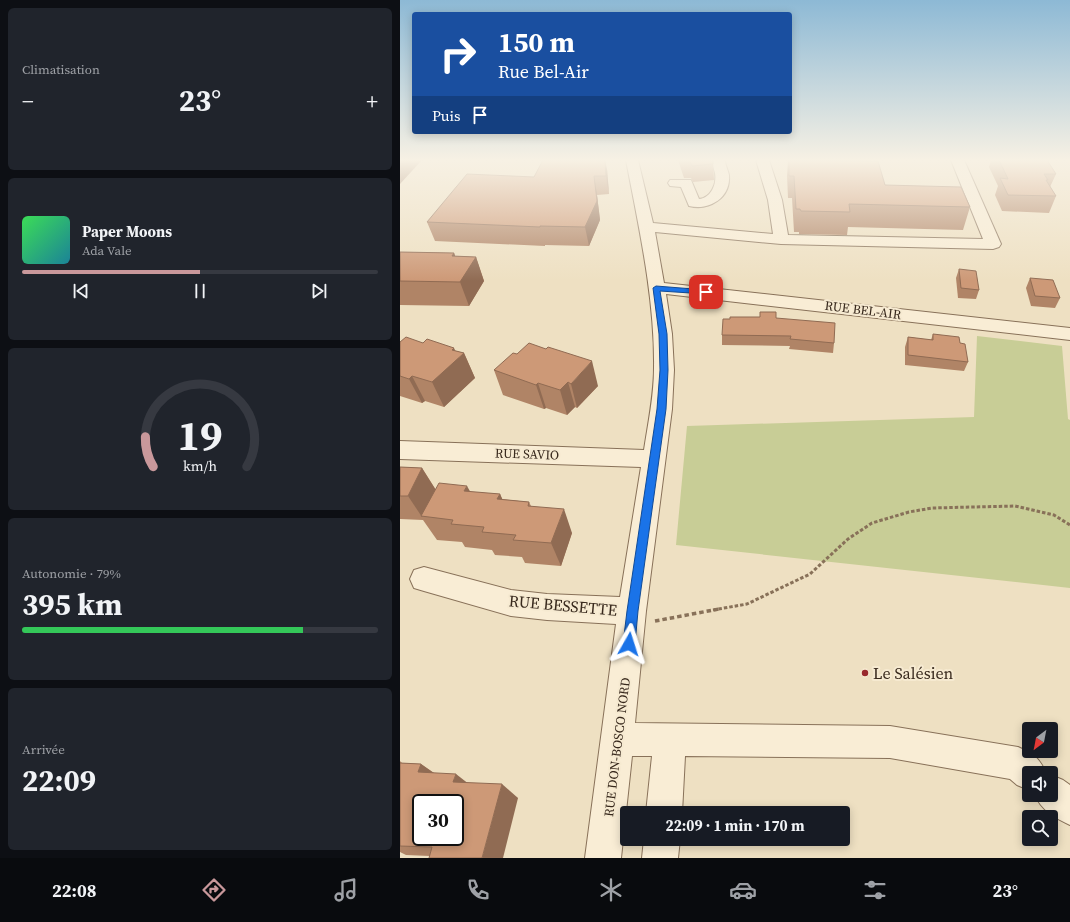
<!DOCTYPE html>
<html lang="fr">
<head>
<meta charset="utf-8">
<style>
  :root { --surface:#171b24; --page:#20242c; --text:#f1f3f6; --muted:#9ea1a6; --line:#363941; --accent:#c9989b }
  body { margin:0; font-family:"Source Serif 4",serif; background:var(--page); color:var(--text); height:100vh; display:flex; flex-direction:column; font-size:15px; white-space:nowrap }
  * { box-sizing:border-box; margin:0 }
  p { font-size:13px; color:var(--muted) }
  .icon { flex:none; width:22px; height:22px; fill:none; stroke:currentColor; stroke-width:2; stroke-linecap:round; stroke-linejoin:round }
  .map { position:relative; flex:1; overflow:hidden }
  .panel { display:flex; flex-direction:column; gap:8px; padding:8px; background:#0d0f14; width:400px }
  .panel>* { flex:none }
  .hud { position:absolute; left:12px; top:12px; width:380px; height:122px; border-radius:4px; box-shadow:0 2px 10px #0003; background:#1a4fa0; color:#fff; overflow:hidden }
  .needle { width:26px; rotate:212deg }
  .tools { position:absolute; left:622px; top:722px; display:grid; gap:8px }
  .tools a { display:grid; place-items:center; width:36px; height:36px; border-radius:4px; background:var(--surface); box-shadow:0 2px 10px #0003; font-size:20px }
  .speed { position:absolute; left:12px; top:794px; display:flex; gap:8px; font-size:20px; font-weight:700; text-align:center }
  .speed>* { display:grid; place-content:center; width:52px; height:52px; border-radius:50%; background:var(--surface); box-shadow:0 2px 10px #0003; line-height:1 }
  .speed .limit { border:2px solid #111; border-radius:6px; background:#fff; color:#111 }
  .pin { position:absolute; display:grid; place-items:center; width:34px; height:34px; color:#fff; margin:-17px; border-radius:8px; box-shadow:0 2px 6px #0006 }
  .me { position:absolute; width:44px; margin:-22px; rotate:6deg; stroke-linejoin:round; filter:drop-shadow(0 0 3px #0008) }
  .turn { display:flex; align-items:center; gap:14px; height:84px; padding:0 20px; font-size:18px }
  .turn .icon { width:52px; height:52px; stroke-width:2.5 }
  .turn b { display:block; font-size:28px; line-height:34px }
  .then { display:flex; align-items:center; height:38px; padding:0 20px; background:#0003; gap:8px; font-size:15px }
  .big { font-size:30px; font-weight:700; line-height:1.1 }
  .panel .tile { flex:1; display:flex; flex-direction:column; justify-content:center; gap:6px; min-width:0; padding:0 14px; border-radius:6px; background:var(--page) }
  .panel .dial { align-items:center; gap:0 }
  .dial svg { height:104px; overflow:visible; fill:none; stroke:var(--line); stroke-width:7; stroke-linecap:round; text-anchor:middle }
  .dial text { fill:var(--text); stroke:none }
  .song { display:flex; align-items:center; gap:12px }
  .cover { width:48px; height:48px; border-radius:6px; background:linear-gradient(135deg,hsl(130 70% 55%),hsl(190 70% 35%)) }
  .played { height:4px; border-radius:2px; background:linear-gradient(90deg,var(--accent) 50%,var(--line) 50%) }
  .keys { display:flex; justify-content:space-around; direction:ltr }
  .heat { display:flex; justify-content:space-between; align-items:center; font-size:22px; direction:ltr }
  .charge { height:6px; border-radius:3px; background:linear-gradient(90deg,#34c759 79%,var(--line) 0) }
  .trip { position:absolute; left:220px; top:806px; width:230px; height:40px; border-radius:4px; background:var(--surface); box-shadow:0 2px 10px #0003; font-weight:700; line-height:40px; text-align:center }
  .tab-bar { display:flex; height:64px; justify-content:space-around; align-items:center; background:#090b0e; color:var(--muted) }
  .tab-bar .icon { width:28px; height:28px }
  .tab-bar .selected { color:var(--accent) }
  .tab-bar b { font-size:18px; color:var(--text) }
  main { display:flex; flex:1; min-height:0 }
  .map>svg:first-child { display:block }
  .green { fill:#c8cd96 }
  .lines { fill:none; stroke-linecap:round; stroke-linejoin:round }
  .minor-casing { stroke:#887159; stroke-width:2 }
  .path-far1 { stroke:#887159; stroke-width:3; stroke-dasharray:3.5 2; stroke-linecap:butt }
  .path { stroke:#887159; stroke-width:3.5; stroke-dasharray:4.5 3; stroke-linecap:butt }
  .minor { fill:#f9edd5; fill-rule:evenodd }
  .wall { fill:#b08466 }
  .shaded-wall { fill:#906b53 }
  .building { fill:#cd9977; stroke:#906b53; fill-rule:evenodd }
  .route { fill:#1a73e8; stroke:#114b97 }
  .poi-dot { fill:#98282c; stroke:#f6ead1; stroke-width:1.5 }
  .labels { text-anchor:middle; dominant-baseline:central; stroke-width:4; stroke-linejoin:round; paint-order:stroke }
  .street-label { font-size:13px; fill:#38291d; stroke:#f6ead1 }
  .near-street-label { font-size:16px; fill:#38291d; stroke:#f6ead1 }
  .near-poi-label { font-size:16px; fill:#38291d; stroke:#f6ead1; text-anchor:start }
</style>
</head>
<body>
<main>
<section class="panel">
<div class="tile"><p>Climatisation</p>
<div class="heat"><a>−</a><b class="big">23°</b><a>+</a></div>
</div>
<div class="tile">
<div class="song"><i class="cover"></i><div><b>Paper Moons</b><p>Ada Vale</p></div></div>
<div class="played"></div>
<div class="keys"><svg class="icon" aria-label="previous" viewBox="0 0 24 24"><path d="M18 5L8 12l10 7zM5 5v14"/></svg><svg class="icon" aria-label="pause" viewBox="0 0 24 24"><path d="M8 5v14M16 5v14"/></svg><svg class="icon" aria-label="next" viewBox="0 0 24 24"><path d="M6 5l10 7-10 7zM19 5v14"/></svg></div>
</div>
<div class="tile dial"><svg viewBox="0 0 100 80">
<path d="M14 69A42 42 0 1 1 86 69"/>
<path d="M14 69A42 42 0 0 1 8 46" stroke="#c9989b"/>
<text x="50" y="56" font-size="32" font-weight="700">19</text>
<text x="50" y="72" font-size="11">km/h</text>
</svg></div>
<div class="tile"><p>Autonomie · 79%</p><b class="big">395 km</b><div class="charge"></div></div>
<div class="tile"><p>Arrivée</p><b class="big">22:09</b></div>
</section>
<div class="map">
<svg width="670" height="858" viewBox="0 0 670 858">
  <rect width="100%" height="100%" fill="#eee0c2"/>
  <polygon class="green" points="577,336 662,346 668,419 670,420 670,588 276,545 287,426 574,417"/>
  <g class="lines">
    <g class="minor-casing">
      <g id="minor">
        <path d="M226,160h12l15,63 120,11 -5,-34 -12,-40h13l13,40 6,35 195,4 -32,-79h13l37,84 -2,3 -6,2 -212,-5 -126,-12 9,51 406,45v12l-404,-46 6,40 2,36 -2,39 -26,202 -11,112 255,3 128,21c15,7 21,10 28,26h-17v17l-12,-5 -7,-6 -120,-21 -205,-2 -3,57h-36l6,-57h-20l-11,102h-36l31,-234 -69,-4 -36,-4 -87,-25 -10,-3 -4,-9 4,-9 10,-3 87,23 36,4 73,3 21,-130 -241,-8v-18l244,9c4,-27 10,-54 10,-82 1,-69 -15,-140 -28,-208z"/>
        <path d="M312,160h13c0,5 3,10 4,15 2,23 -20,36 -40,31l-8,-19 -11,-1 -2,-3 2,-3h21l8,19c12,-1 18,-15 16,-26 -1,-4 -3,-8 -3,-13z"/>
        <path d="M651,775l12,5 7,5v40c-15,-7 -29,-15 -35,-30h16z"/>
        <polygon points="244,839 280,839 278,858 242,858"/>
      </g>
    </g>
    <polyline class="path-far1" points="313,610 347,604 410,574 448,539 472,523 509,512 532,508 615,506 654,515 670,525"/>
    <polyline class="path" points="255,621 319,609"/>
    <use href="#minor" class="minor"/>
  </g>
  <g class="wall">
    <polygon points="278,160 313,160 314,180 293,182 291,178 284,178"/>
    <polygon points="388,160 462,160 485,185 570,207 563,230 448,227 447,235 399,234 399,232 394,232 392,198 388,198 387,175"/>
    <polygon points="591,160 647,160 656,174 650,187 656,196 649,213 602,211 595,195 598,186 589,167"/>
    <polygon points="207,169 209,194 197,195 200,220 189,246 145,245 145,246 35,241 27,222 134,177"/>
    <polygon points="0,252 54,253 55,256 76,257 84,281 69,306 0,305"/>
    <polygon points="559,269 579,290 576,299 558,298 556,278"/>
    <polygon points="630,278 660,298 655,308 631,306 626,288"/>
    <polygon points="376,318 434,343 433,353 389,349 390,346 322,345 322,335"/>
    <polygon points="533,334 560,343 568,362 564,371 505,365 505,347 508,337 531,340"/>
    <polygon points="0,342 23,343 64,353 75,378 44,407 25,401 22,403 0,396"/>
    <polygon points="94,370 198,386 177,408 175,407 167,415 146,408 144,409 103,395"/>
    <polygon points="0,467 22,468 36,490 71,492 100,494 102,499 129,502 131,506 172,533 161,566 125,563 122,557 95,555 92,550 65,547 62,542 37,540 23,520 0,519"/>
    <polygon points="0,761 2,763 21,764 34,773 118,798 30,856 6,855 0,852"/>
  </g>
  <g class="shaded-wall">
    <polygon points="0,160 22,160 0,184"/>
    <polygon points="205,160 207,169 209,194 206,176"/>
    <polygon points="194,176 197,195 200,220 189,246 185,227"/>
    <polygon points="54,253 63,277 76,257 84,281 69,306 60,282 52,256"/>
    <polygon points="54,348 59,358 64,353 75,378 44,407 32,382 52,350"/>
    <polygon points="192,361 198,386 177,408 171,384"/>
    <polygon points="12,376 25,401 22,403 9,379"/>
    <polygon points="168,382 175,407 167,415 160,390"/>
    <polygon points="138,383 146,408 144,409 136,385"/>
    <polygon points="22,468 37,492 22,517 8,496"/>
    <polygon points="67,486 80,509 64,491"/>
    <polygon points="100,494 111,518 97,499"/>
    <polygon points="164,509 172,533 161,566 151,543"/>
    <polygon points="21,764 41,778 18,772"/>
    <polygon points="56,774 74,788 53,782"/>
    <polygon points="102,784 118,798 103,858 82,858"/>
  </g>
  <g class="building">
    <polygon points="143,160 205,160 206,176 194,176 197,201 185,227 140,226 140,227 27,222 67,174 134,177"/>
    <polygon points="282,160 313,160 313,164 292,166 290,162 283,162"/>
    <polygon points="389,160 478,161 485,185 561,187 570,207 449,204 450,212 401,211 400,209 396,209 394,176 389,176"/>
    <polygon points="599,160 647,160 656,174 644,174 648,180 646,180 656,196 608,195 600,178 608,179"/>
    <polygon points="0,252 54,253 52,256 76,257 60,282 0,281"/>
    <polygon points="559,269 576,271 579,290 561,288"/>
    <polygon points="630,278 653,280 660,298 635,296"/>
    <polygon points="360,312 376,312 376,318 435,323 434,343 390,339 391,336 322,335 323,319 330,319 330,317 360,317"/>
    <polygon points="533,334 559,337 560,343 565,344 568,362 508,355 508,337 533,340"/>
    <polygon points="6,337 23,343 27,339 54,348 52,350 64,353 32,382 12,376 9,379 0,376 0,342"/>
    <polygon points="129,343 146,349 148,347 192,361 171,384 168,382 160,390 138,383 136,385 94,370 113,353 117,354"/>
    <polygon points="0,467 22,468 8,496 0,496"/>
    <polygon points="39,483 67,486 64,491 100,494 97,499 129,502 128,506 164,509 151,543 113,540 116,535 82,532 84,527 51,524 53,520 21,516"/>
    <path d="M0,763l21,1 -3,8 38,2 -3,8 49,2 -20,74h-53l3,-11 -32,-1zM21,803h34v34h-34z"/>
  </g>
  <linearGradient id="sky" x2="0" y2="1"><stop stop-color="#8db9d5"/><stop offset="0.57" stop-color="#f7f1e4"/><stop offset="1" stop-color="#f7f1e4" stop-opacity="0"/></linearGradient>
  <rect width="670" height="281" fill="url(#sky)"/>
  <polygon class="route" points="256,286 306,290 310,292 306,294 260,291 267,334 268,370 266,409 238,611 235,644 234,648 229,650 225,648 223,644 227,611 257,409 260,370 259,334 253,288"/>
  <circle class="poi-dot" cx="465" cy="673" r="4"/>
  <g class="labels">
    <g class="street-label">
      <text transform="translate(463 310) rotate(7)">RUE BEL-AIR</text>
      <text transform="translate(127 454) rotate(2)">RUE SAVIO</text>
      <text transform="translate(217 747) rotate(-83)">RUE DON-BOSCO NORD</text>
    </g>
    <g class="near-street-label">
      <text transform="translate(163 605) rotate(5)">RUE BESSETTE</text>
    </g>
    <g class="near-poi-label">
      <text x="473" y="673">Le Salésien</text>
    </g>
  </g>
</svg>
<div class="tools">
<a><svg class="needle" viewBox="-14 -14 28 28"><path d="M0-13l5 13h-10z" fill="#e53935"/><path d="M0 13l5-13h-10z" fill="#9ea1a6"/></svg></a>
<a><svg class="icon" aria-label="sound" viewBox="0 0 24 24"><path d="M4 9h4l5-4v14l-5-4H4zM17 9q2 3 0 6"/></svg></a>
<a><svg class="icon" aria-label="search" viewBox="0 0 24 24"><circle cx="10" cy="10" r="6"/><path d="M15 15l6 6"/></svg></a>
</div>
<div class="speed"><div class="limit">30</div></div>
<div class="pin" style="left:306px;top:292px;background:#d93025"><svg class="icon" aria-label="arrive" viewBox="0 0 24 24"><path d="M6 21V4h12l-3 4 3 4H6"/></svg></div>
<svg class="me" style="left:229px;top:644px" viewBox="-20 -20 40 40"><path d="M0-17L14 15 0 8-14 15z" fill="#1a73e8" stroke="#fff" stroke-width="4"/></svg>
<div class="trip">22:09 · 1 min · 170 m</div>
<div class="hud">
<div class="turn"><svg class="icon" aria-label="right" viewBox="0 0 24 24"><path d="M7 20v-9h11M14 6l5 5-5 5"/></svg><div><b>150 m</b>Rue Bel-Air</div></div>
<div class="then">Puis<svg class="icon" aria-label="arrive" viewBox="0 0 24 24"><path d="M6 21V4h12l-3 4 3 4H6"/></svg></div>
</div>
</div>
</main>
<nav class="tab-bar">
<b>22:08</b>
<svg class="icon selected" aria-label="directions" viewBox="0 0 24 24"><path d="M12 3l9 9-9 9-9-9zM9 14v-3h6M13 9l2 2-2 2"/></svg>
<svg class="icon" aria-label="music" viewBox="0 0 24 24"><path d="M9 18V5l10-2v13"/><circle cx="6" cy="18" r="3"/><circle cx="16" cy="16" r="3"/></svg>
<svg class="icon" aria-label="phone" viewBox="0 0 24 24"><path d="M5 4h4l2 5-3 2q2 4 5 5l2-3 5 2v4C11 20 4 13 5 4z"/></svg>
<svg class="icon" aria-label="climate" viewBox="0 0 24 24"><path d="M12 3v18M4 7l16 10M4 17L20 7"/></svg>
<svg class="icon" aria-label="car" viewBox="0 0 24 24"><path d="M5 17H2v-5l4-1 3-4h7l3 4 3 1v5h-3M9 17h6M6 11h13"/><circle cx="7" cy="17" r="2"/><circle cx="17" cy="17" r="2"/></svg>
<svg class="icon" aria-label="filters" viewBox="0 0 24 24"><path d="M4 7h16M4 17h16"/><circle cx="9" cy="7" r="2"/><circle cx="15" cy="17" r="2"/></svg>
<b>23°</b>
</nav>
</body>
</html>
